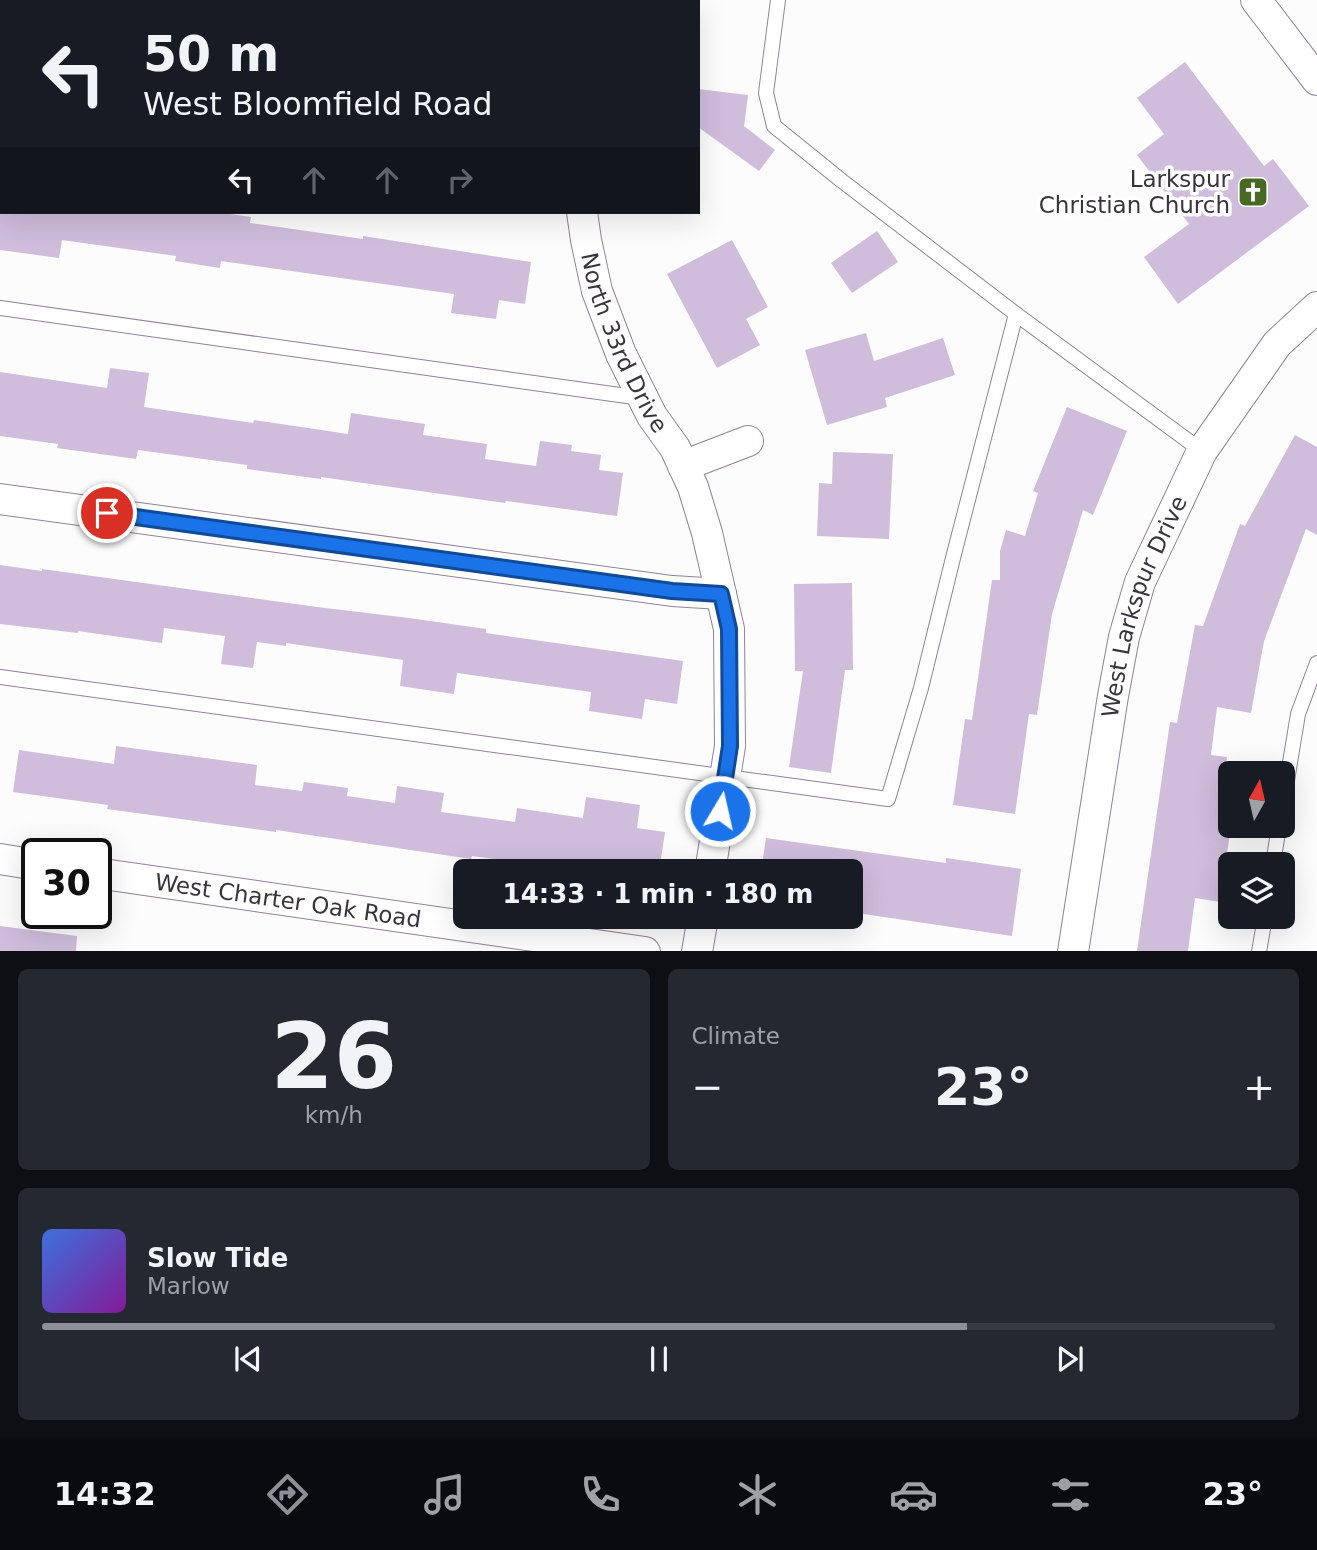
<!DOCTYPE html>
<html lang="en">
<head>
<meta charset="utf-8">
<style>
  :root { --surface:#171b24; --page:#242831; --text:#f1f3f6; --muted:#9ea1a6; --line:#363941; --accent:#8c9099 }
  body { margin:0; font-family:"DejaVu Sans",sans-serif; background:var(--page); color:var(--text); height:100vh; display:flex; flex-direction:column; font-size:26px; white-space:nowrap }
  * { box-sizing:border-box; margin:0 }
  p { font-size:23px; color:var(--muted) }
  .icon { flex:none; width:38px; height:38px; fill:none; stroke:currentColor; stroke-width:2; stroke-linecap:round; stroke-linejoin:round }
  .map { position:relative; height:951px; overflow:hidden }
  .sheet { display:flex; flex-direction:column; gap:18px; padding:18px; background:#0d0f14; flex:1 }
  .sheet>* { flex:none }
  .banner { position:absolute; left:0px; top:0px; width:700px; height:214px; box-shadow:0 7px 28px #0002; background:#171b24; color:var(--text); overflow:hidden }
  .needle { width:46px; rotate:8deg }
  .controls { position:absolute; left:1218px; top:761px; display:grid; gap:14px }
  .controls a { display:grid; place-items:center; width:77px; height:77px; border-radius:10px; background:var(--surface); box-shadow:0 7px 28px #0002; font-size:35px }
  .speed { position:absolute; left:21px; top:838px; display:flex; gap:14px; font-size:35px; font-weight:700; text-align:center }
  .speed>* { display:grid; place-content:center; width:91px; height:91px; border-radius:50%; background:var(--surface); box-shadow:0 7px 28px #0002; line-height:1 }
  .speed .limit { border:4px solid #111; border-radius:10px; background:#fff; color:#111 }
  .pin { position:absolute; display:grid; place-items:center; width:60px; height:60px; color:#fff; margin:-30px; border:4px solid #fff; border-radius:50%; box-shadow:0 2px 7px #0007 }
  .me { position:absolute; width:77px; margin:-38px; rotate:9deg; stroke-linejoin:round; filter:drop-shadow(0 0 5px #0008) }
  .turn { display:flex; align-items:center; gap:24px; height:147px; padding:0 28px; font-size:32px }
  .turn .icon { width:91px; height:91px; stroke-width:2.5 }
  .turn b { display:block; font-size:49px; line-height:60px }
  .lanes { display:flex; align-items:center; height:66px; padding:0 28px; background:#0003; justify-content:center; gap:35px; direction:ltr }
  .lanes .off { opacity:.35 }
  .big { font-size:52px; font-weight:800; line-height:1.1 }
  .sheet .widget { flex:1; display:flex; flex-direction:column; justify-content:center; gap:10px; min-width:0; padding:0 24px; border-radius:10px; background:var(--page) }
  .sheet .dial { align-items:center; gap:0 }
  .dial b { font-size:91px; line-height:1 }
  .song { display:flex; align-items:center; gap:21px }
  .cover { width:84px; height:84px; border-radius:10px; background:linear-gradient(135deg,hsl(220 70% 55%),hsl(290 70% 35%)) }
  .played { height:7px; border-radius:4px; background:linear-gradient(90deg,var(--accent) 75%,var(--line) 75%) }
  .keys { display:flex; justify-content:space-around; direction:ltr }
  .heat { display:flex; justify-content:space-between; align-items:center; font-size:38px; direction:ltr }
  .sheet .tiles { flex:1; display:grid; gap:18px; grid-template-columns:1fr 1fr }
  .widget:last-child { grid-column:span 2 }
  .trip { position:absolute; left:453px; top:859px; width:410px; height:70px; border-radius:10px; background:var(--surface); box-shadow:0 7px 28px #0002; font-weight:800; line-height:70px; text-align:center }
  .tabs { display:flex; height:112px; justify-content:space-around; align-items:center; background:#090b0e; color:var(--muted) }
  .tabs .icon { width:49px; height:49px }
  .tabs .current { color:var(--accent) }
  .tabs b { font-size:32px; color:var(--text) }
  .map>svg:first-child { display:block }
  .building { fill:#cfbddb }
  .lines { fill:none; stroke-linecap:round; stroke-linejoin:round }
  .lane-casing { stroke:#91819d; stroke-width:16 }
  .street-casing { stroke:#91819d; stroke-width:32 }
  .lane { stroke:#fff; stroke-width:14 }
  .street { stroke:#fff; stroke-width:30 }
  .route-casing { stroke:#114b97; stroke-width:18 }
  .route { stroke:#1a73e8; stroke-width:12 }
  .labels { text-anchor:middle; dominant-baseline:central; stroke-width:7; stroke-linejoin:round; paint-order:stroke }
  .poi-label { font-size:23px; fill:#3a333f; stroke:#fff; text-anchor:end }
  .street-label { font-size:23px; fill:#3a333f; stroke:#fff }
</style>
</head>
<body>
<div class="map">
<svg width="1317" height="952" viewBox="0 0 1317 952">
  <rect width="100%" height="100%" fill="#fcfcfc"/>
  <g class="building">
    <polygon points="1185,62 1264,166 1273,159 1309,206 1178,304 1144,257 1189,224 1137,155 1164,134 1137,98"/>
    <polygon points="698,89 748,95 744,126 775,150 759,171 698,127"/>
    <polygon points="0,212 216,212 251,217 250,223 363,239 363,236 531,262 525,304 499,300 496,319 451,313 454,294 221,261 220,268 175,261 176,256 62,240 59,258 0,250"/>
    <polygon points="877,231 898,262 852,293 831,263"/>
    <polygon points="732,240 768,307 746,319 760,345 717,368 667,274"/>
    <polygon points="866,333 874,361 943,338 955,375 885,398 887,407 827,425 805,350"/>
    <polygon points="110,368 149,373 144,407 253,423 254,420 348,434 351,413 425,424 423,435 487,444 485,459 536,466 540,441 572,445 571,451 601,455 599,470 623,473 617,516 506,501 505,503 321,477 321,479 247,469 247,465 138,450 136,459 57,448 58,444 0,436 0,372 107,388"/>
    <polygon points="1067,407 1127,431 1093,515 1083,510 1052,614 1037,715 1029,714 1015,814 953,805 965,719 972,720 992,580 1000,580 1000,551 1006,530 1025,536 1038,493 1033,491"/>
    <polygon points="1295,435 1317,447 1317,535 1306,529 1264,641 1251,713 1217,707 1211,755 1227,757 1218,826 1231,826 1220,902 1195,898 1188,951 1137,951 1170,722 1177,723 1195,625 1203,626 1240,524 1245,526"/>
    <polygon points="833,452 893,454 889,539 817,536 819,483 832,484"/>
    <polygon points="0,565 42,571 42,569 317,607 409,618 486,629 486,633 683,661 677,704 645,699 642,719 589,711 591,692 457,673 454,694 400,686 403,660 286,643 286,646 257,642 253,668 221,664 225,636 164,628 162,643 78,631 78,633 0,624"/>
    <polygon points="852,583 853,670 845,670 831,773 789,767 803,671 795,671 794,584"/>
    <polygon points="116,746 257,765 255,785 302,791 304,782 348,788 347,796 395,803 397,786 444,793 441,812 515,822 517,808 583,818 586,797 640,805 637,828 665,832 659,872 586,872 472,856 471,859 276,830 276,832 107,809 108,805 13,792 19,750 114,764"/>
    <polygon points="766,838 946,863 946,858 1021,869 1012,936 850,912 850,872 761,872"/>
    <polygon points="0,926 77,936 76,951 0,951"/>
  </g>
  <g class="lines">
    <g class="lane-casing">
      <g id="lane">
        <polyline points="464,0 476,2"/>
        <polyline points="778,0 766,93 774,126 842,181 1016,314 1202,451"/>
        <polyline points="0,308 641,398"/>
        <polyline points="0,677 888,799 921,688 954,554 1016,314"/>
        <polyline points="1283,805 1298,714 1317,663"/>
        <polyline points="1273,864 1279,826"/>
        <polyline points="1259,952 1265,917"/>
      </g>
    </g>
    <g class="street-casing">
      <g id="street">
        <polyline points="1256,0 1317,80"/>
        <polyline points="596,2 596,0"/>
        <polyline points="0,118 2,118"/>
        <path id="s1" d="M582,212l4,28 11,51 24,63 31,62 23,32 18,39 14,46 22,96 1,117 -20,126"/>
        <polyline points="683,466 748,441"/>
        <polyline points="0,499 672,591 721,594"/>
        <polyline points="0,859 37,865"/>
        <path id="s2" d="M96,873l549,79"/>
        <polyline points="697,952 703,917"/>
        <path id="s3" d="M1073,952l40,-256 11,-59 16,-55 62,-131 75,-107 40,-37"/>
      </g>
    </g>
    <use href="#lane" class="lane"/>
    <use href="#street" class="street"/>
  </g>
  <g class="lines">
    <g class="route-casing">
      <polyline id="route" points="107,513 672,591 721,594 729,629 730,746 720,811"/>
    </g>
    <use href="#route" class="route"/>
  </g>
  <defs>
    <g id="church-square" transform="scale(1.575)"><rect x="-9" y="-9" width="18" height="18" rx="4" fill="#476921" stroke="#fff"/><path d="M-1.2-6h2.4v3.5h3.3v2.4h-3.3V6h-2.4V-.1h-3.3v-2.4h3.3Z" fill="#fff"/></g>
  </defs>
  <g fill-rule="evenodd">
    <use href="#church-square" x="1253" y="192"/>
  </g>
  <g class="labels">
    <g class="poi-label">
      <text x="1230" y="179">Larkspur<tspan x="1230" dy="26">Christian Church</tspan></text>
    </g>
    <g class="street-label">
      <text stroke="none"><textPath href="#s1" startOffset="138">North 33rd Drive</textPath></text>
      <text stroke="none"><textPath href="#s3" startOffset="354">West Larkspur Drive</textPath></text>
      <text stroke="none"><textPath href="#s2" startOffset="194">West Charter Oak Road</textPath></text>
    </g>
  </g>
</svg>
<div class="controls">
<a><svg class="needle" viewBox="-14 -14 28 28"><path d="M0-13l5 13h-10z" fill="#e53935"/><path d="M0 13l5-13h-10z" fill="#9ea1a6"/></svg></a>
<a><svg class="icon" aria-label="layers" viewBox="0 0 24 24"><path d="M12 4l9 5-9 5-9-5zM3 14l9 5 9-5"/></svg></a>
</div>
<div class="speed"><div class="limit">30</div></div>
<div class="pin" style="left:107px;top:513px;background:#d93025"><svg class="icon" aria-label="arrive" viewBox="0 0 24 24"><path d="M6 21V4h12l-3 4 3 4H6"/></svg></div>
<svg class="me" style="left:720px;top:811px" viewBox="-20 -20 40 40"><circle r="17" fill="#1a73e8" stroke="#fff" stroke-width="3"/><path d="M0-11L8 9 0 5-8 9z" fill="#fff"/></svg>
<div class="trip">14:33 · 1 min · 180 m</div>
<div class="banner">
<div class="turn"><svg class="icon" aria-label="left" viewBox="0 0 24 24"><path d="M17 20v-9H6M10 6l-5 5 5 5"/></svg><div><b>50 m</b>West Bloomfield Road</div></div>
<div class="lanes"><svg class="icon" aria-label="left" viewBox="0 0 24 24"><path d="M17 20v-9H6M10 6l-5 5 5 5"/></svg><svg class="icon off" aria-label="ahead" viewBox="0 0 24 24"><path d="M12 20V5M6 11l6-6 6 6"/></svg><svg class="icon off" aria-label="ahead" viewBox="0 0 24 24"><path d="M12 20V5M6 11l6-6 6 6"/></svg><svg class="icon off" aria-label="right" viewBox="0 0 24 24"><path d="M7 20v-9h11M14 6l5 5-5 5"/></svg></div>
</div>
</div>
<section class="sheet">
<div class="tiles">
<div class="widget dial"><b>26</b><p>km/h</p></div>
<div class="widget"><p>Climate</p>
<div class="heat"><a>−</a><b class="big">23°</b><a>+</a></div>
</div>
<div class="widget">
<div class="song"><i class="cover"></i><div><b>Slow Tide</b><p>Marlow</p></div></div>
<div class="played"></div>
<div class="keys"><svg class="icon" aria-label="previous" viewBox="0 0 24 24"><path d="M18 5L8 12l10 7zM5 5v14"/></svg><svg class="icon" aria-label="pause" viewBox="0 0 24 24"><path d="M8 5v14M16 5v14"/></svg><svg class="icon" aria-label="next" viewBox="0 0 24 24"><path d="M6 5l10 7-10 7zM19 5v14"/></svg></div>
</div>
</div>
</section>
<nav class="tabs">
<b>14:32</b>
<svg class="icon current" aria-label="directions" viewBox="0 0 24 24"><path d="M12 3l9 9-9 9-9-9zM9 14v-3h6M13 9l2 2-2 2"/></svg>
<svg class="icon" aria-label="music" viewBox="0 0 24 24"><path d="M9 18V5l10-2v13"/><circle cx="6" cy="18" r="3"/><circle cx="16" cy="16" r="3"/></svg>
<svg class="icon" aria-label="phone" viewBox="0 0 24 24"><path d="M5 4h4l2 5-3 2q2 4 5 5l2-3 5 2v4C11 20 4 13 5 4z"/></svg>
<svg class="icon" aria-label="climate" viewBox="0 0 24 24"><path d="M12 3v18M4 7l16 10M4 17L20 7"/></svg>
<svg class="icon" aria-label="car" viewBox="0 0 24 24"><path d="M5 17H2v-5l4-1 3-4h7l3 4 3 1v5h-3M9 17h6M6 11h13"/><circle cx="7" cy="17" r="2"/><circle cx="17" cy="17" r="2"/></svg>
<svg class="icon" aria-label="filters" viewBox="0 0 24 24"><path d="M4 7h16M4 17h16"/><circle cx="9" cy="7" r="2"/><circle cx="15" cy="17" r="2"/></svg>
<b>23°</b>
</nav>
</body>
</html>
